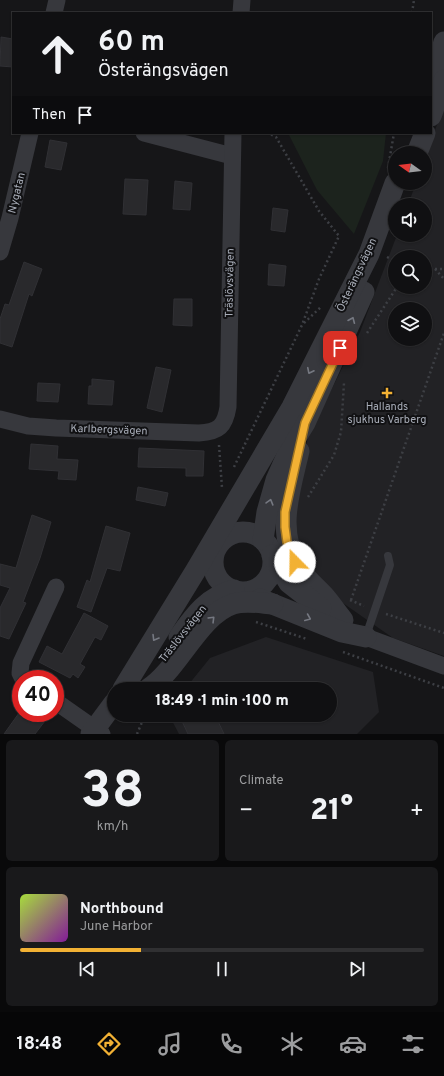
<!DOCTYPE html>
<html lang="en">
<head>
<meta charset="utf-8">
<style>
  :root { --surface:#101012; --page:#19191b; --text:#f1f3f6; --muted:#9c9d9f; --line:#303032; --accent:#f2b134 }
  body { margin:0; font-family:Overpass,sans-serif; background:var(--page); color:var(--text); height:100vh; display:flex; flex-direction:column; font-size:15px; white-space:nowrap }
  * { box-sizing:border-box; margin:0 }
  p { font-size:13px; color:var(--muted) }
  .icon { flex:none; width:22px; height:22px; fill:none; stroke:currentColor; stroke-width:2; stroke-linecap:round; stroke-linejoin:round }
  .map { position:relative; height:734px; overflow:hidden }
  .side { display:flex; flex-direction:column; gap:6px; padding:6px; background:#09090a; flex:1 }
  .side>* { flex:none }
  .guide { position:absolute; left:12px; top:12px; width:420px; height:122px; border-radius:0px; box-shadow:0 1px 3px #0004,0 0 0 1px var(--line); background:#101012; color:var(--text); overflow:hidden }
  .needle { width:26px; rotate:284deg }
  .controls { position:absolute; left:388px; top:146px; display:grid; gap:8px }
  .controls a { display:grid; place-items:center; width:44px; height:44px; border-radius:50%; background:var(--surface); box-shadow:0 1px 3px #0004,0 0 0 1px var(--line); font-size:20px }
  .speed { position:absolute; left:12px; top:670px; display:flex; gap:8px; font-size:20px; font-weight:700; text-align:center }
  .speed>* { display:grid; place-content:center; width:52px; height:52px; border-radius:50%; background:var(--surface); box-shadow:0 1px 3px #0004,0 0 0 1px var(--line); line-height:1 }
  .speed .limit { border:6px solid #d22; background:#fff; color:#111 }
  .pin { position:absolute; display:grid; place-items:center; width:34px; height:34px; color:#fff; margin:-17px; border-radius:8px; box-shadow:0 2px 6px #0006 }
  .me { position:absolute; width:44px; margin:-22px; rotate:338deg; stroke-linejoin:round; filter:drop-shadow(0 0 3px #0008) }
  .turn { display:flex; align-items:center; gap:14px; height:84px; padding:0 20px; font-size:18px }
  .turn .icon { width:52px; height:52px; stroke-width:2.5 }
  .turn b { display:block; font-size:28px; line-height:34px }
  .then { display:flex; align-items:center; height:38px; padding:0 20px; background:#0003; gap:8px; font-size:15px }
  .big { font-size:30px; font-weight:800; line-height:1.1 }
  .side .widget { flex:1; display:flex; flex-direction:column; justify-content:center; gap:6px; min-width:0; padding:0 14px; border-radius:6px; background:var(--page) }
  .side .dial { align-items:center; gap:0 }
  .dial b { font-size:52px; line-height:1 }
  .song { display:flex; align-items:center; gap:12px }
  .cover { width:48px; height:48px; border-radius:6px; background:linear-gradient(135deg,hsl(80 70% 55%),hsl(290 70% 35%)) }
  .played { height:4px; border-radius:2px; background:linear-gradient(90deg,var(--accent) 30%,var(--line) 30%) }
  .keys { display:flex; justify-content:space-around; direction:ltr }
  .heat { display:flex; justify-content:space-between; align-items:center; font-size:22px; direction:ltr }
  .side .tiles { flex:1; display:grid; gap:6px; grid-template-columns:1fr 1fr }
  .widget:last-child { grid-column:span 2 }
  .trip { position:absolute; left:107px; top:682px; width:230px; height:40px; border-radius:20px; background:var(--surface); box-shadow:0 1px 3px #0004,0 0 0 1px var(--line); font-weight:800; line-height:40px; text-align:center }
  .dock { display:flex; height:64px; justify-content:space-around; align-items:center; background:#060607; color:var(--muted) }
  .dock .icon { width:28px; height:28px }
  .dock .on { color:var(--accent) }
  .dock b { font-size:18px; color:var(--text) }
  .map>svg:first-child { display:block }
  .built { fill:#222225; fill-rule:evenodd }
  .green { fill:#1c231d }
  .building { fill:#29292c; stroke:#303034 }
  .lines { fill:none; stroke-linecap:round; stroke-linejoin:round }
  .path { stroke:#3d3f44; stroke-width:2.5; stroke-dasharray:2 3; stroke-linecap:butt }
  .service { stroke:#37383d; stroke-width:8 }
  .minor { stroke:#37383d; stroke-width:17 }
  .tertiary { stroke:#37383d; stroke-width:21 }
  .oneway { stroke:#757881 }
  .route-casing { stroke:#9d7322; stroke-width:10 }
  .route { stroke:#f2b134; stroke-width:7 }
  .poi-dot { fill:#f2b134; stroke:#111113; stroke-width:1.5 }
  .labels { text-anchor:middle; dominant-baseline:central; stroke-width:4; stroke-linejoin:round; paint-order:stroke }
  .street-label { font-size:11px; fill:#a8adb8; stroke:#111113 }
  .poi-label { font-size:11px; fill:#a8adb8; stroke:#111113 }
</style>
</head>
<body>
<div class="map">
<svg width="444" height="734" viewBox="0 0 444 734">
  <rect width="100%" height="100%" fill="#161618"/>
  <g class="built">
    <path d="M444,111v545l-51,-18 -53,-37 -37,-36 -13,-47 18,-81 52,-105 37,-97h28v-30h-17l8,-22h9v-26l13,-35zM395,257h30v30h-30zM395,309h30v30h-30z"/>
    <polygon points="266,637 373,672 379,712 357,734 179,734 169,715 330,715 330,689 185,689 210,658"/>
  </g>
  <polygon class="green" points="288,133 386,133 383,161 354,234 317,190"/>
  <g class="building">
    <polygon points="1,37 13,39 13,67 0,66"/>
    <polygon points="50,140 67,143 61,170 45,167"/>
    <polygon points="125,179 148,180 146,215 123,214"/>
    <polygon points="175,181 192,183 190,210 173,209"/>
    <polygon points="273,208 288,210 285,232 271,230"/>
    <polygon points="24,262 42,269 32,296 29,294 12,347 0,343 0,319 5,304 9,305"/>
    <polygon points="269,264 286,266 284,286 268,285"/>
    <polygon points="174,299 192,299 192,326 173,325"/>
    <polygon points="156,367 171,370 162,412 147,408"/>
    <polygon points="92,379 114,381 112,405 88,404 89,386 92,386"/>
    <polygon points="38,383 60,384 58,402 37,401"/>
    <polygon points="31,444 58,446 57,459 78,460 76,480 58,479 59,471 29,469"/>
    <polygon points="139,448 204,451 203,476 186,476 186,468 138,467"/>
    <polygon points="138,487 168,493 165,506 136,500"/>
    <polygon points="32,515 51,522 40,558 23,602 26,603 9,639 0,636 0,608 10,588 0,585 0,564 16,568"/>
    <polygon points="106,526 130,533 120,571 107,568 91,612 77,607 87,580 90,582"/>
    <polygon points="84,613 108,626 101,640 95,637 80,664 85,667 78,678 73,674 70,678 39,662 47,646 62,654"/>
    <polygon points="19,713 35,713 45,721 35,734 4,734"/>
    <polygon points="190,715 215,715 224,734 188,734 181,719"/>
  </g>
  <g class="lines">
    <g class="path">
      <polyline points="412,13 414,0"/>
      <polyline points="388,168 394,133"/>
      <polyline points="387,257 395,261"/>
      <polyline points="425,269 444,269"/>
      <polyline points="435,269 444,279"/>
      <polyline points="304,323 322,306"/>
      <polyline points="367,333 397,287"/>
      <polyline points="219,445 222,488"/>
      <polyline points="234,467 302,325 319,279 339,236 319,211 276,137 268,133"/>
      <polyline points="308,497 334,455 341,432 344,383"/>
      <polyline points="350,600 364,606"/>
      <polyline points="351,600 444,333"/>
      <polyline points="386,614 444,633"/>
      <polyline points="256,622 307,639"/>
      <polyline points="343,652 444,688"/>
      <polyline points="137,734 145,715"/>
    </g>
    <polyline class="service" points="366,636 390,565 388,556"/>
    <g class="minor">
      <polyline points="54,13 57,0"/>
      <polyline points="241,13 242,0"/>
      <polyline points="144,133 232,156"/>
      <polyline points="0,252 10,218 30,133"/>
      <path d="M0,419l28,7 28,2 143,5c20,-1 26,-7 29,-26l5,-274"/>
      <polyline points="366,637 444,666"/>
      <polyline points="23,679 20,673 21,663 56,587"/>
      <polyline points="55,701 102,734"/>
    </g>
    <g class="tertiary">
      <polyline points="431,86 444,42"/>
      <polyline points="431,116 444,80"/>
      <polyline points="417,153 425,133"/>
      <path d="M299,451c-9,40 -24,80 0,118 8,11 18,19 27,29 6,7 11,15 17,22"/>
      <circle cx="243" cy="562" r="30"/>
      <polyline points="263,540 267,512 276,480 292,444 305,423 364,292"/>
      <polyline points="272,555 289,583 321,608"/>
      <polyline points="260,599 342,632 366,637"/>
      <path d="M179,637c15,-21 28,-40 55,-47"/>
      <polyline points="123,689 196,570 292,407 369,254 395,183"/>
      <path d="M148,689c30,-19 51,-74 85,-85 12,-4 27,-1 40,0"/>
      <polyline points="91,734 114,703"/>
    </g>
  </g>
  <defs><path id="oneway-chevron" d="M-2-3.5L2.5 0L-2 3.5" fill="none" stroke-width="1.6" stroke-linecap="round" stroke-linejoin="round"/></defs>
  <g class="oneway">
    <use href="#oneway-chevron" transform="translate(352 320) rotate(-67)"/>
    <use href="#oneway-chevron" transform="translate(310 371) rotate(116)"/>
    <use href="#oneway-chevron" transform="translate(270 502) rotate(-74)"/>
    <use href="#oneway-chevron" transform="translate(308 618) rotate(23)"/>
    <use href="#oneway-chevron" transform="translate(212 619) rotate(-45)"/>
    <use href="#oneway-chevron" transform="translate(155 638) rotate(121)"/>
  </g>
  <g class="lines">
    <g class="route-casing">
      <polyline id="route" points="295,562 287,542 285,527 285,512 305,423 340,348"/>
    </g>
    <use href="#route" class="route"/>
  </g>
  <path class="poi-dot" d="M385 387h4v4h4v4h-4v4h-4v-4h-4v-4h4z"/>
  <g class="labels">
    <g class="street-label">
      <text transform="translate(17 193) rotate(-76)">Nygatan</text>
      <text transform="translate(357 275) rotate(-65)">Österängsvägen</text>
      <text transform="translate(230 283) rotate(-89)">Träslövsvägen</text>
      <text transform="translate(109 430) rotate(2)">Karlbergsvägen</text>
      <text transform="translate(183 634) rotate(-52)">Träslövsvägen</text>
    </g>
    <g class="poi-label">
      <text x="387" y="407">Hallands<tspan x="387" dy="13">sjukhus Varberg</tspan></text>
    </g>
  </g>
</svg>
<div class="controls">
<a><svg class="needle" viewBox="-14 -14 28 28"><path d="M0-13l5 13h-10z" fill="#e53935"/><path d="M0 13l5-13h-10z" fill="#9c9d9f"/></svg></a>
<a><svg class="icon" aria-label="sound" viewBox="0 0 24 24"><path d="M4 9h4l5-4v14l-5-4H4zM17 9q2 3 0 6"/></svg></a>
<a><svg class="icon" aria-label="search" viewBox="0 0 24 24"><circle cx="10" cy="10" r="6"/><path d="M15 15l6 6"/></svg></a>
<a><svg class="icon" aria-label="layers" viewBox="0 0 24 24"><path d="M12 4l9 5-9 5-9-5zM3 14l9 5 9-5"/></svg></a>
</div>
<div class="speed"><div class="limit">40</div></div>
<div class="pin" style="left:340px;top:348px;background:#d93025"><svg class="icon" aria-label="arrive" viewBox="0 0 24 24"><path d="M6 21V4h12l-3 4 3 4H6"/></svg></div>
<svg class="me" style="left:295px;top:562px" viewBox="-20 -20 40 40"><circle r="19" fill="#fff"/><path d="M0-13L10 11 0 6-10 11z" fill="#f2b134"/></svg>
<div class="trip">18:49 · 1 min · 100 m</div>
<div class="guide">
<div class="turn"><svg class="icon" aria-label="ahead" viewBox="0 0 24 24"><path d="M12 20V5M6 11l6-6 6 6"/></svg><div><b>60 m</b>Österängsvägen</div></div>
<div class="then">Then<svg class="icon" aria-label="arrive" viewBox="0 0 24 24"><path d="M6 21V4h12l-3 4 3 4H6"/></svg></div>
</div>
</div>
<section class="side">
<div class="tiles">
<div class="widget dial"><b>38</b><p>km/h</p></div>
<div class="widget"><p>Climate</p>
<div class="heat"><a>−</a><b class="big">21°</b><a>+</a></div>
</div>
<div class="widget">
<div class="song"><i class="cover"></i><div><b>Northbound</b><p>June Harbor</p></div></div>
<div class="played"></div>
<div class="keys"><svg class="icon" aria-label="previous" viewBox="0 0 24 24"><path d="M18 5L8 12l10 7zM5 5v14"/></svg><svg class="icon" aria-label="pause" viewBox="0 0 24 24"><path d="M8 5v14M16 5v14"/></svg><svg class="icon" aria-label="next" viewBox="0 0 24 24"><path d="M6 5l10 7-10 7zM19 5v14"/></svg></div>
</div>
</div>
</section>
<nav class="dock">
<b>18:48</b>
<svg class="icon on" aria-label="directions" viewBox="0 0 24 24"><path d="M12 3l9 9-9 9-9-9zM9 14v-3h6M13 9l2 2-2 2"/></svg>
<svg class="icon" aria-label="music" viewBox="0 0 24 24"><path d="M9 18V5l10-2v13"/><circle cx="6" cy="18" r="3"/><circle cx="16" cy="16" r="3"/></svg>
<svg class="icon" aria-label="phone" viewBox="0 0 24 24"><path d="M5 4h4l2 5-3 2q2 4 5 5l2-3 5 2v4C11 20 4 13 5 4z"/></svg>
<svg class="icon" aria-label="climate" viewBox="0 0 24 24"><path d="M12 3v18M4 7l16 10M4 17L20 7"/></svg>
<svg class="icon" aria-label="car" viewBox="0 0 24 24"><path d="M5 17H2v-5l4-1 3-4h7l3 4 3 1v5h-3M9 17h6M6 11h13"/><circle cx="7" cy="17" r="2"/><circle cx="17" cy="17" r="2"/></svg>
<svg class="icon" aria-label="filters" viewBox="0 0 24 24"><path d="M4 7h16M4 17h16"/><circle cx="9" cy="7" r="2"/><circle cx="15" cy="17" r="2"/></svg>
</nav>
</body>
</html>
